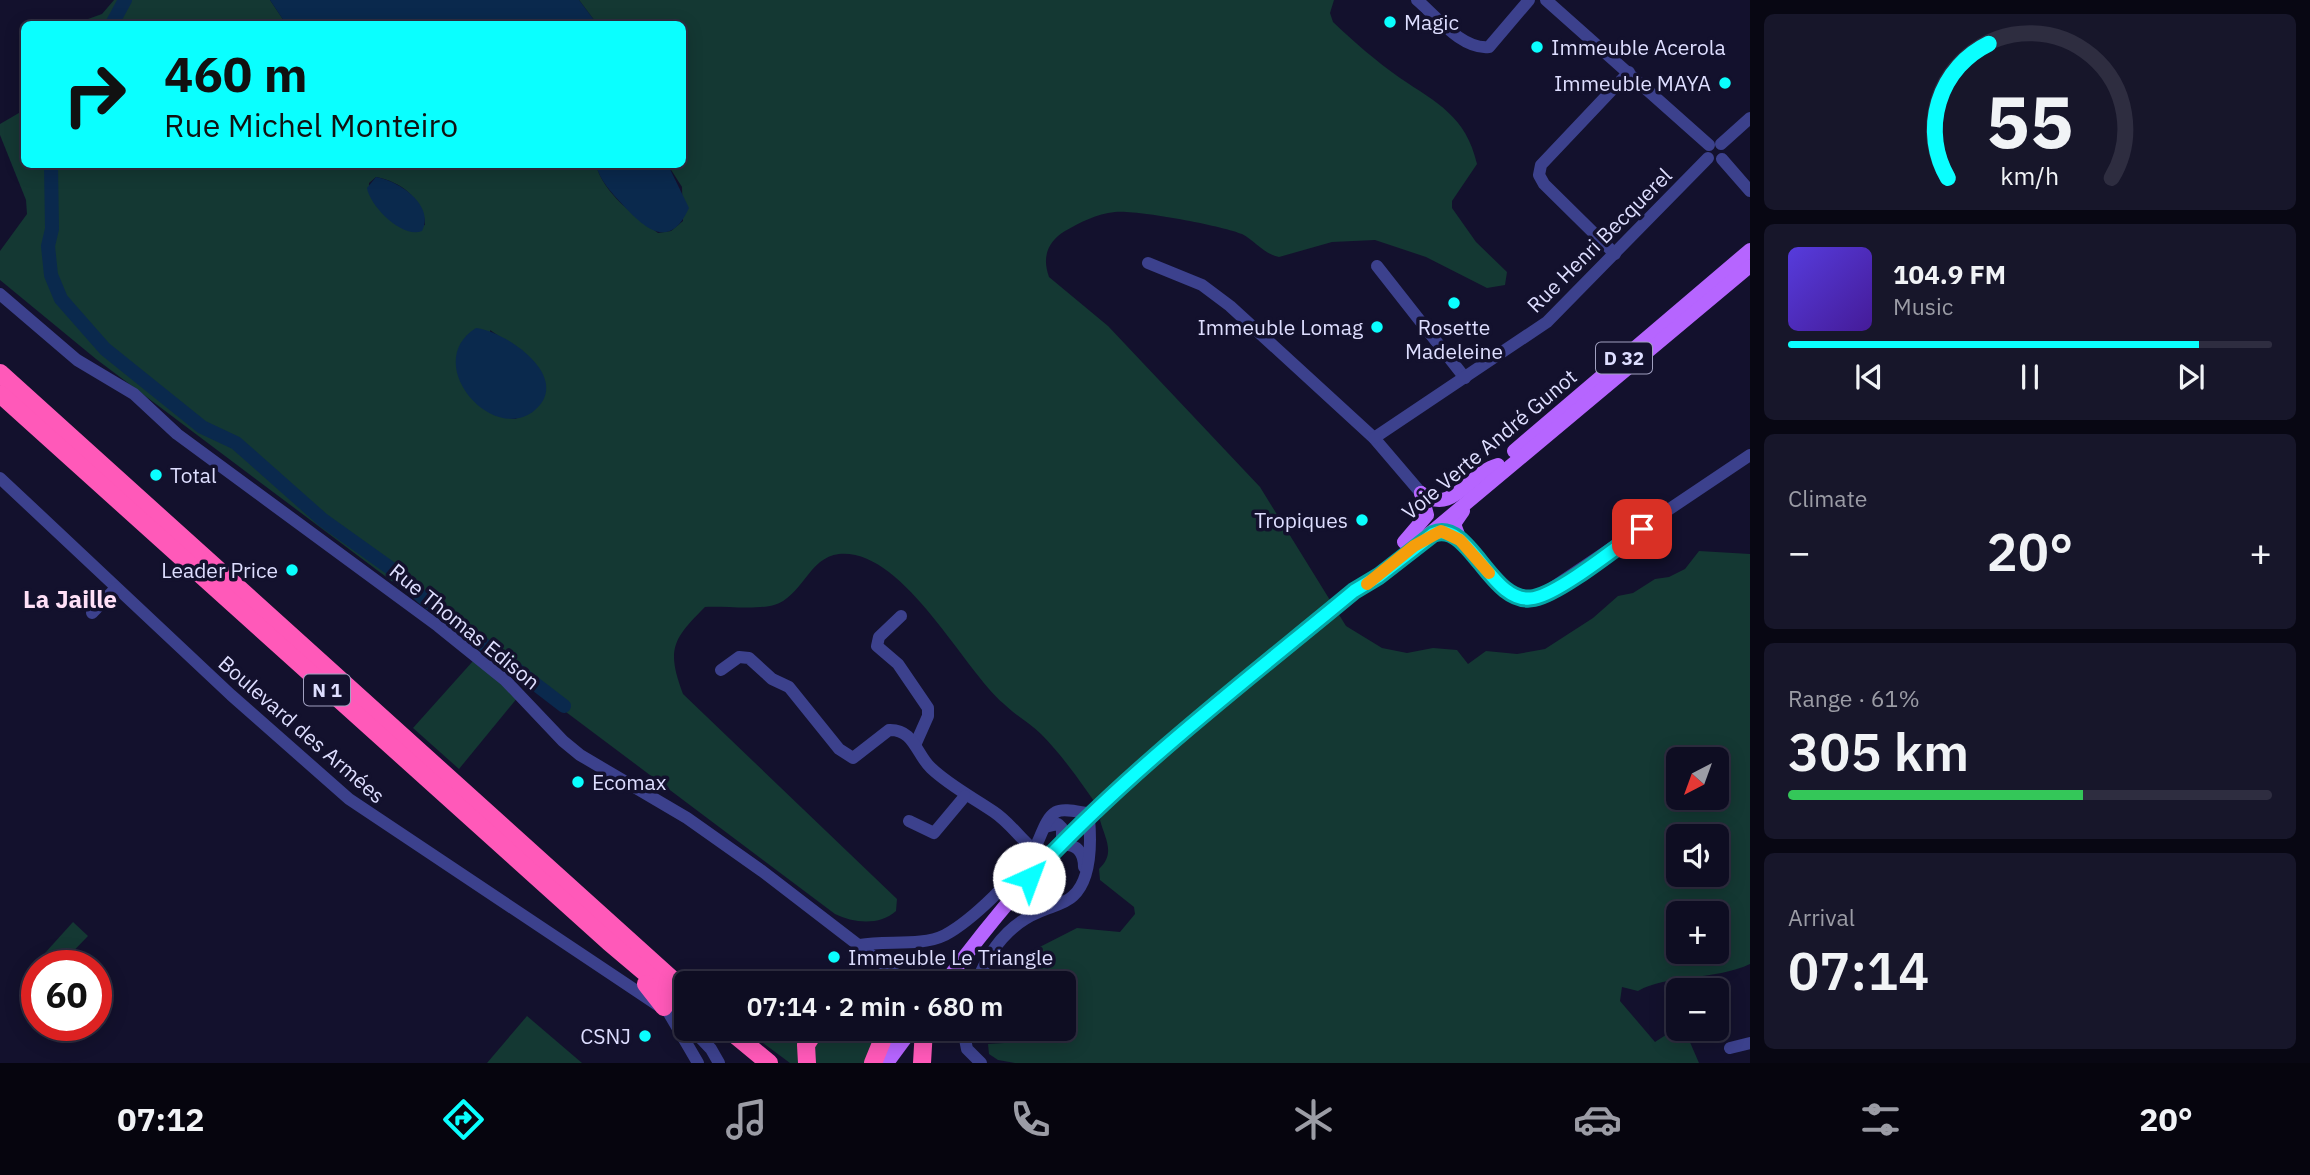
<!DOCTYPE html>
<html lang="en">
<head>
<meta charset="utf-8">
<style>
  :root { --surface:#0e0d22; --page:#17162a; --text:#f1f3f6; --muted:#9b9ca5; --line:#2e2d40; --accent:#0affff }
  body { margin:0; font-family:"IBM Plex Sans",sans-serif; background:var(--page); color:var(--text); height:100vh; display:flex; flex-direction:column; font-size:26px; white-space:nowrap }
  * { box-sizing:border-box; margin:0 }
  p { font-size:23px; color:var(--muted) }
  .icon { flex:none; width:38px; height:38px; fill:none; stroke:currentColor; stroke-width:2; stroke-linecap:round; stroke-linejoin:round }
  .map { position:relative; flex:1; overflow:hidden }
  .details { display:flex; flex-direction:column; gap:14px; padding:14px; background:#080713; width:560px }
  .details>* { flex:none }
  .top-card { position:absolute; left:21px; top:21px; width:665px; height:147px; border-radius:10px; box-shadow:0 4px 18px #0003,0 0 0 2px var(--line); background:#0affff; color:#111; overflow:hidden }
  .needle { width:46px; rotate:221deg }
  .fabs { position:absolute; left:1666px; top:747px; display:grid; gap:14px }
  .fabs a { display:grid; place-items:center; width:63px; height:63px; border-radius:10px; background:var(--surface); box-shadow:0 4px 18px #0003,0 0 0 2px var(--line); font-size:35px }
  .speed { position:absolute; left:21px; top:950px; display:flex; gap:14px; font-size:35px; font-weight:700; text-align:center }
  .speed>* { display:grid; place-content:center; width:91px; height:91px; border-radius:50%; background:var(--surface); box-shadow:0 4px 18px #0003,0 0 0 2px var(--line); line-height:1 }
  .speed .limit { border:10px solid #d22; background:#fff; color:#111 }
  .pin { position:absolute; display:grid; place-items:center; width:60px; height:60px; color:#fff; margin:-30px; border-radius:14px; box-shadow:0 4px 10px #0006 }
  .me { position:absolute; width:77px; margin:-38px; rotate:43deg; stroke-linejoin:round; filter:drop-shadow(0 0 5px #0008) }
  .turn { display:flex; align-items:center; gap:24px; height:147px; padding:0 28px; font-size:32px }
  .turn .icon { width:91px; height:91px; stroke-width:2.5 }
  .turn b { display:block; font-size:49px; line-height:60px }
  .big { font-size:52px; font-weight:600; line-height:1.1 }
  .details .card { flex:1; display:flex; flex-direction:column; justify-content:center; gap:10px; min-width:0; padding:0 24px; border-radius:10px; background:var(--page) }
  .details .dial { align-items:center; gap:0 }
  .dial svg { height:182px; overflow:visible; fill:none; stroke:var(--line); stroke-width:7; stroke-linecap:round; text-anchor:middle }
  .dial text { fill:var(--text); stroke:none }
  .song { display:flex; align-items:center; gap:21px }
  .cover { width:84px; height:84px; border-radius:10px; background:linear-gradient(135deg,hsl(250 70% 55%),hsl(260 70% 35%)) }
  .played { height:7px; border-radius:4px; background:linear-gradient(90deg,var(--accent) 85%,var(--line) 85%) }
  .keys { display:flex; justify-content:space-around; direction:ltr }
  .heat { display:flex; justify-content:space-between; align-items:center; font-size:38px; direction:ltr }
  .charge { height:10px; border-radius:5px; background:linear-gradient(90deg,#34c759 61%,var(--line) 0) }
  .trip { position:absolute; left:674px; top:971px; width:402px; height:70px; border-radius:10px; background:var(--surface); box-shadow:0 4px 18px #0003,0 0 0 2px var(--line); font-weight:600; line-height:70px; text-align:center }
  .dock { display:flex; height:112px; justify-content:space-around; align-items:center; background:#06050e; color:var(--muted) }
  .dock .icon { width:49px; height:49px }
  .dock .active { color:var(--accent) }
  .dock b { font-size:32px; color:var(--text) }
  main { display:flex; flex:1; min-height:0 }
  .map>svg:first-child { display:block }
  .green { fill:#143833; fill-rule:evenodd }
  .water { fill:#0a294d }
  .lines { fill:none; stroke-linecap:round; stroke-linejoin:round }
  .river { stroke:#0a294d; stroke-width:14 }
  .minor { stroke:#3c418d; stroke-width:12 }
  .major { stroke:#b665ff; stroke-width:14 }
  .highway { stroke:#ff59b9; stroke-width:18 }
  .route-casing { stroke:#06a6a6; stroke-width:18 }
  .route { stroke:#0affff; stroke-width:12 }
  .slow { stroke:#f59e0b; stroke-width:12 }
  .poi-dot { fill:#0affff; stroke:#13112d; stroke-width:2.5 }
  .labels { text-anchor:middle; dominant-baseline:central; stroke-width:7; stroke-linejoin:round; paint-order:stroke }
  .shield { fill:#13112d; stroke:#a1a0c0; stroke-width:2 }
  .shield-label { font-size:19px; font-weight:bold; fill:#dedeff }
  .poi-label { font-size:21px; fill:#dedeff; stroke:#13112d; text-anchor:start }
  .street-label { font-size:21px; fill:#dedeff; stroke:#13112d }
  .quarter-label { font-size:24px; font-weight:bold; fill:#ffe0f7; stroke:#13112d }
</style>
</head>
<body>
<main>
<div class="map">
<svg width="1750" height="1063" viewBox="0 0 1750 1063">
  <rect width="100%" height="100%" fill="#13112d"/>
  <g class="green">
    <polygon points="114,0 270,0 286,24 74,24 102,14"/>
    <path d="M579,0h755l-4,13 3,9c21,20 43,39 67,56 37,25 66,38 77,86l-25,37v7l24,34 31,30 -2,13 -18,3 -61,-31 -51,-17 -43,2 -53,15c-15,-3 -24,-16 -37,-23 -18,-8 -108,-25 -127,-22 -19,2 -34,10 -50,19 -18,11 -23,27 -16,46l59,49 152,161 86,139 36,22 25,5 26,-5 24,2 11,14 18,-13 31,3 28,-5 48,-31 25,-22 15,-3 22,-14 14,-2 16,-8 14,-18 51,3v410c-36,17 -83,10 -112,27l-16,-4 -2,14 35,41 20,-13 11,4 13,30h-684l-17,-3 -9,-6 -1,-10 16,-1 -6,-14h66v-45l-32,-1 -6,-29 51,-26 43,4 15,-18 -1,-7 -34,-27 -1,-11c17,-16 6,-30 1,-49l3,-6c-19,-27 -39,-57 -62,-80 -11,-11 -26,-19 -37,-30 -42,-36 -101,-156 -165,-150 -30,3 -37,43 -65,51 -17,5 -50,1 -69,2 -32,32 -39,42 -22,87l214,205 -1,12c-16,15 -43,12 -61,3l-739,-555 -96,-79v-29l27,-37 -1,-14 -26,-65v-11l24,-14v54l572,1c8,29 38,50 62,68l13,-2 12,-10 -1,-34 -14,-22 14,-1v-140h-85zM376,177c24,4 49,23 49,48l-21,4c-17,-12 -36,-24 -35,-46zM490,330l38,26 4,56 -17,7 -16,-3zM1678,760h39v38h-39zM1678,836h39v39h-39zM1678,914h39v38h-39z"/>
    <polygon points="473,661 518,697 459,769 413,728"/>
    <polygon points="73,922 88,936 59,966 45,953"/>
    <polygon points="527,1016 582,1063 487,1063"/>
    <polygon points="744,1029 912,1029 887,1063 790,1063"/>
  </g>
  <g class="water">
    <polygon points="270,0 579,0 597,24 286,24"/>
    <path d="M596,165h72l21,43c-19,42 -43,22 -66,-3 -11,-12 -23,-24 -27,-40z"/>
    <path d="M376,177c23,4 59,28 46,54 -20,8 -52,-25 -55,-43z"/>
    <path d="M476,328c29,3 97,49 59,82 -42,36 -115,-47 -59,-82z"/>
  </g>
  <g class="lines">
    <g class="river">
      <polyline points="112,24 125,0"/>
      <polyline points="51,164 52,229 48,246 51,275 61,299 105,349 202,427 236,443 323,520 393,570 422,597 564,706"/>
    </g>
    <g class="minor">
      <path d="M1417,0c19,16 45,50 72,47l40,-47"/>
      <polyline points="1546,0 1709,145"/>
      <polyline points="1721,144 1750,118"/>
      <polyline points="1722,159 1750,191"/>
      <polyline points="1615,254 1544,184 1539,175 1541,165 1629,72"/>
      <polyline points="1148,263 1202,285 1230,306 1374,438 1421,493"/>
      <polyline points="1377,266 1465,378"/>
      <polyline points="0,294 77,360 134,394 177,434 438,626 505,680 563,741 580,755 687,818 762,871 909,984"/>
      <polyline points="1374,438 1547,322 1708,158"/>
      <polyline points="0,478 231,695 349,799 686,1024"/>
      <path d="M1460,540c19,21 44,65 77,58l213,-143"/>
      <polyline points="92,613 116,588"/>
      <polyline points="901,616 879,637 877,646 898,664 928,708 928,716 916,743"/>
      <path d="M721,670l18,-13 10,1 23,21 17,8 50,62 14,9 36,-28c25,-1 27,24 42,38 19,18 41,29 63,44 15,10 26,26 40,38"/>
      <polyline points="909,821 934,833 965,796"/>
      <polyline points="1045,827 1058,824 1062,828 1062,837"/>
      <path d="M1061,845c15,-2 23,7 23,22"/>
      <path d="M860,945c26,-5 61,2 85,-10 28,-15 72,-59 89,-86 7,-10 10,-30 22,-37 7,-4 23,0 31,1"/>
      <path d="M976,984c12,-32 31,-59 63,-72 10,-5 26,-8 34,-16 19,-17 18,-55 16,-78"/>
      <polyline points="670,1015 698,1063"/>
      <polyline points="692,1029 711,1049 719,1063"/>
      <polyline points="963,1029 967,1049 981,1063"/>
      <polyline points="1730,1048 1750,1043"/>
    </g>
    <g class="major">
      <polyline points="1514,451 1750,250"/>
      <path d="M1421,493c32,24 47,-20 77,-28"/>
      <polyline points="1460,540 1454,524 1463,511"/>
      <polyline points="1404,542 1427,515 1421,493"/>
      <path d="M944,984c31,-42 63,-82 98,-120 93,-101 206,-185 312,-273l25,-15 371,-310"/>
      <polyline points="881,1053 899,1029"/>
      <polyline points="887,1063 912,1029"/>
    </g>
    <g class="highway">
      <polyline points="0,373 686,992"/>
      <polyline points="0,394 609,942 686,1007"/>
      <polyline points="646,984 664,1007"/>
      <polyline points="933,984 936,980"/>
      <polyline points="728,1029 769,1063"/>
      <polyline points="807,1063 806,1045 816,1029"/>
      <polyline points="873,1063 882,1041 883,1029"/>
      <polyline points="922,1063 924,1029"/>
    </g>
  </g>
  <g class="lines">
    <g class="route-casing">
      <path id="route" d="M1029,878c97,-106 214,-195 325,-287l25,-15 54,-42c37,-16 58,73 101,64 26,-5 84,-52 108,-69"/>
    </g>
    <use href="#route" class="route"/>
    <polyline class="slow" points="1367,584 1414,546 1441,531 1460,540 1489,573"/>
  </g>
  <g class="poi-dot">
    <circle cx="1390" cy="22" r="7"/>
    <circle cx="1537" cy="47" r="7"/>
    <circle cx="1725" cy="83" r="7"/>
    <circle cx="1454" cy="303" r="7"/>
    <circle cx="1377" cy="327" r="7"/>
    <circle cx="156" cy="475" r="7"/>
    <circle cx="1362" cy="520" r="7"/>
    <circle cx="292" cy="570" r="7"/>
    <circle cx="578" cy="782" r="7"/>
    <circle cx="834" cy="957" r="7"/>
    <circle cx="645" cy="1036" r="7"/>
  </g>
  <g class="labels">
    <g class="shield">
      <rect x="1596" y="342.5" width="56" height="31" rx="5"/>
      <rect x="304" y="674.5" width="46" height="31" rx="5"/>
    </g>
    <g class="shield-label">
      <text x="1624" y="358">D 32</text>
      <text x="327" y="690">N 1</text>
    </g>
    <g class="poi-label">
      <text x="1404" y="22">Magic</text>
      <text x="1551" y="47">Immeuble Acerola</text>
      <text x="1711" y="83" text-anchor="end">Immeuble MAYA</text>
      <text x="1363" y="327" text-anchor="end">Immeuble Lomag</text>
      <text x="1454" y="327" text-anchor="middle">Rosette<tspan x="1454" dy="24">Madeleine</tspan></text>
      <text x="170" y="475">Total</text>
      <text x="1348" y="520" text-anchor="end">Tropiques</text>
      <text x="278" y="570" text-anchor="end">Leader Price</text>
      <text x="592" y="782">Ecomax</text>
      <text x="848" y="957">Immeuble Le Triangle</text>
      <text x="631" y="1036" text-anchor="end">CSNJ</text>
    </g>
    <g class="street-label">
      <text transform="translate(1599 240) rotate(-45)">Rue Henri Becquerel</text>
      <text transform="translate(1489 444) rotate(-40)">Voie Verte André Gunot</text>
      <text transform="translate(465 626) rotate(39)">Rue Thomas Edison</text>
      <text transform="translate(302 729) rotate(41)">Boulevard des Armées</text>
    </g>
    <g class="quarter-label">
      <text x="70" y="599">La Jaille</text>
    </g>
  </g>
</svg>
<div class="fabs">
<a><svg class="needle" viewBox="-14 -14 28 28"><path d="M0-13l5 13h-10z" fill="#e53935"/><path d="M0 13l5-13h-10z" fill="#9b9ca5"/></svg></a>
<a><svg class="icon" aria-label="sound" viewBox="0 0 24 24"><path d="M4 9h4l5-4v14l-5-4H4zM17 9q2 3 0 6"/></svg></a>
<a>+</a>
<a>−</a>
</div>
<div class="speed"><div class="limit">60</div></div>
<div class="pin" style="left:1642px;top:529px;background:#d93025"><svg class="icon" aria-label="arrive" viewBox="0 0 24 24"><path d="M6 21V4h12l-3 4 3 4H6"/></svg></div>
<svg class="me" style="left:1029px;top:878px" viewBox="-20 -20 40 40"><circle r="19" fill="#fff"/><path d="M0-13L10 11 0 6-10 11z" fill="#0affff"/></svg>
<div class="trip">07:14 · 2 min · 680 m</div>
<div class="top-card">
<div class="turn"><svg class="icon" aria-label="right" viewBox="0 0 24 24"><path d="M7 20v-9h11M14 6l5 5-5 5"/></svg><div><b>460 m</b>Rue Michel Monteiro</div></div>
</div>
</div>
<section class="details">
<div class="card dial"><svg viewBox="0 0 100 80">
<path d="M14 69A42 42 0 1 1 86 69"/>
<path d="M14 69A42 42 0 0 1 32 10" stroke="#0affff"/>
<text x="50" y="56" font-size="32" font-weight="700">55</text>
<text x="50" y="72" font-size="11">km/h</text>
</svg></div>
<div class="card">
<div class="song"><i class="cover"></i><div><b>104.9 FM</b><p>Music</p></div></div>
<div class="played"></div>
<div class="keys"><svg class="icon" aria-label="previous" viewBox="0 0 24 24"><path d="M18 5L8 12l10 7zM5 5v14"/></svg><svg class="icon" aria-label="pause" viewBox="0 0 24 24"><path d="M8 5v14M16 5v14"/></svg><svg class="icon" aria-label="next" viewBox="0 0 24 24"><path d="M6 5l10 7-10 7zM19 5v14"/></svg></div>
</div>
<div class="card"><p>Climate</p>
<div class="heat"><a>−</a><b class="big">20°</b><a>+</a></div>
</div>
<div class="card"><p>Range · 61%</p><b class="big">305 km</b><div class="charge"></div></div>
<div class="card"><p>Arrival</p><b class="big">07:14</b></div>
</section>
</main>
<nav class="dock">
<b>07:12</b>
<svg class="icon active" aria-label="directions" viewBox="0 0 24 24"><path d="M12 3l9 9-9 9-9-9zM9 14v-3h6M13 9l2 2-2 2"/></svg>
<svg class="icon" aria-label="music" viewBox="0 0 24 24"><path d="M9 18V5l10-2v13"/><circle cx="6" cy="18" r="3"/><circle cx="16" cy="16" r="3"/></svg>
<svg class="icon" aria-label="phone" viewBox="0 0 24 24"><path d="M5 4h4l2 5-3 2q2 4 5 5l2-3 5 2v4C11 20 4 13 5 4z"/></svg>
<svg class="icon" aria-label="climate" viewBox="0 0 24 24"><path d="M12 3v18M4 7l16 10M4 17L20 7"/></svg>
<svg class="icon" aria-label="car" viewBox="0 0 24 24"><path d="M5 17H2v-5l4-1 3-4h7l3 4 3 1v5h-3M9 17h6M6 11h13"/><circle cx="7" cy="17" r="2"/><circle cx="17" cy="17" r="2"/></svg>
<svg class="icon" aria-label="filters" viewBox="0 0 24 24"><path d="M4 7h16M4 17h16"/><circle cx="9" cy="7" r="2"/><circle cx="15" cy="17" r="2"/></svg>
<b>20°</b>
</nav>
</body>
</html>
